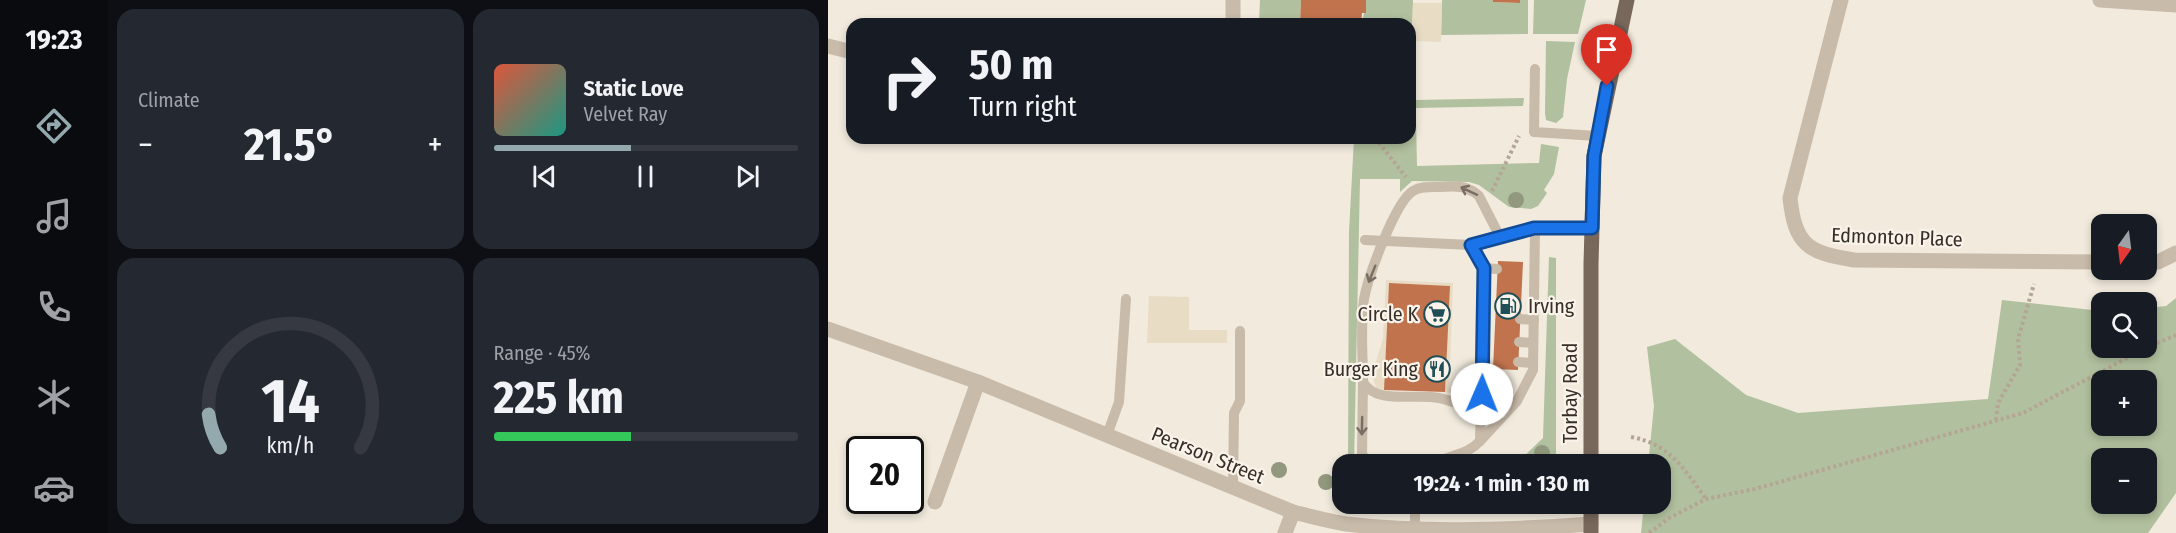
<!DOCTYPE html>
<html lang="en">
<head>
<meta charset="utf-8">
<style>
  :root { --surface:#171b24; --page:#242831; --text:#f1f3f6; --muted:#9ea1a6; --line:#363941; --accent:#93a9ae }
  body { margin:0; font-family:"Fira Sans Condensed",sans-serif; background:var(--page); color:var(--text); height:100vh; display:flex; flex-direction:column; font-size:22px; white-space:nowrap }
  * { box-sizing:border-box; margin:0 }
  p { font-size:20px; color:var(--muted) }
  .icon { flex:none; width:33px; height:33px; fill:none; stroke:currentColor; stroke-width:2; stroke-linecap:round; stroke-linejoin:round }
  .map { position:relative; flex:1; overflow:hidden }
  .panel { display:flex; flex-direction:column; gap:9px; padding:9px; background:#0d0f14; width:720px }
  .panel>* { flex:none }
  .top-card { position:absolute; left:18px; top:18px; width:570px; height:126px; border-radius:18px; box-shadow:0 3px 9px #0003; background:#171b24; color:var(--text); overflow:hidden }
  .needle { width:39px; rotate:194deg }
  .buttons { position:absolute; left:1263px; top:214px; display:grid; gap:12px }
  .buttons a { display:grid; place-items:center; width:66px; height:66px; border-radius:12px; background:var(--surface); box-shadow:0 3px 9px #0003; font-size:30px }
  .speed { position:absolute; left:18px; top:436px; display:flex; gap:12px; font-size:30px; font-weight:700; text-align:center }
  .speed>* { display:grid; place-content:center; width:78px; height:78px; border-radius:50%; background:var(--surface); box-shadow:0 3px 9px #0003; line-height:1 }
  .speed .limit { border:3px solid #111; border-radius:9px; background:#fff; color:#111 }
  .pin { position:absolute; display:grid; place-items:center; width:51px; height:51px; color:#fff; margin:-62px -26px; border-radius:50% 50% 50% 0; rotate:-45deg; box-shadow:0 0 6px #0007 }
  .pin .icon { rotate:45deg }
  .me { position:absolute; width:66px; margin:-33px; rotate:1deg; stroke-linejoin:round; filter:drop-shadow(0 0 4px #0008) }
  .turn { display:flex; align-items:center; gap:21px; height:126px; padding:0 24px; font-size:27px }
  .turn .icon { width:78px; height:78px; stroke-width:2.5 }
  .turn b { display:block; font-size:42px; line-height:51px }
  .big { font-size:45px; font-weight:700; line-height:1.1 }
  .panel .card { flex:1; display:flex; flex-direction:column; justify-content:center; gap:9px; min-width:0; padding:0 21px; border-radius:18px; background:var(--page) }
  .panel .dial { align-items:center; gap:0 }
  .dial svg { height:156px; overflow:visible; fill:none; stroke:var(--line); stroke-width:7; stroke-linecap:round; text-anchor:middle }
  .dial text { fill:var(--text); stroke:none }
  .song { display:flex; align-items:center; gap:18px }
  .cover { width:72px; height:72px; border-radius:9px; background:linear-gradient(135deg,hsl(10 70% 55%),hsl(170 70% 35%)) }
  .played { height:6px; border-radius:3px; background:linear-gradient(90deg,var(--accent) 45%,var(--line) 45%) }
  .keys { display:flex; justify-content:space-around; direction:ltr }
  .heat { display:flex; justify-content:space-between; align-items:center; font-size:33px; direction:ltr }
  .charge { height:9px; border-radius:4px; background:linear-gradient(90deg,#34c759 45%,var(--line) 0) }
  .panel .tiles { flex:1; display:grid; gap:9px; grid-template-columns:repeat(2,1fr) }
  .trip { position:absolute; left:504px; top:454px; width:339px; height:60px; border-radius:18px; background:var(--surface); box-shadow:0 3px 9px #0003; font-weight:700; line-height:60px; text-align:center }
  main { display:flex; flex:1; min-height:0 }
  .tab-bar { display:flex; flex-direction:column; width:108px; justify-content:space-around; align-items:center; background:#090b0e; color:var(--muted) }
  .tab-bar .icon { width:42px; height:42px }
  .tab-bar .current { color:var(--accent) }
  .tab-bar b { font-size:27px; color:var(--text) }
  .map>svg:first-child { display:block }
  .green { fill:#b1c09e; fill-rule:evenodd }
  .plaza { fill:#e8dcc5 }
  .building { fill:#c0734d }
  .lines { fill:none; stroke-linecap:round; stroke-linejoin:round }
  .path { stroke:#b5a594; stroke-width:4; stroke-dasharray:3 3; stroke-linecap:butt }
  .lane { stroke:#c9bbaa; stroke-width:10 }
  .street { stroke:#c9bbaa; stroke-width:15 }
  .primary { stroke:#78675b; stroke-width:15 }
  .tree { fill:#91987d }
  .oneway { stroke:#786e63 }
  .route-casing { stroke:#114b97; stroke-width:15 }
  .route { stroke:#1a73e8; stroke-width:10 }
  .labels { text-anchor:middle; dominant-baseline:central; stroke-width:4.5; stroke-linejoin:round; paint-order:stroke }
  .street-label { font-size:20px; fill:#362f29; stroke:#f9f3ea }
  .poi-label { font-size:20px; fill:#362f29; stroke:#f9f3ea; text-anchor:end }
</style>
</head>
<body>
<main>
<nav class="tab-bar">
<b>19:23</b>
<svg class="icon current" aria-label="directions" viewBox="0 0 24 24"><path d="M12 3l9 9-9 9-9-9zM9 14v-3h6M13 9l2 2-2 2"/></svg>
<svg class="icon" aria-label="music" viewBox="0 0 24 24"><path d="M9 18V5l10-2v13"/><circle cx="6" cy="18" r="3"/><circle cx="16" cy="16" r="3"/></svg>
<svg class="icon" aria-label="phone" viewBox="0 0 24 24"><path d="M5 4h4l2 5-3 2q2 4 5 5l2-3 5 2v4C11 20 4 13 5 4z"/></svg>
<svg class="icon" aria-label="climate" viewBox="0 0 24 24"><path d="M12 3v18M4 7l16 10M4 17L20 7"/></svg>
<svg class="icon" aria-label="car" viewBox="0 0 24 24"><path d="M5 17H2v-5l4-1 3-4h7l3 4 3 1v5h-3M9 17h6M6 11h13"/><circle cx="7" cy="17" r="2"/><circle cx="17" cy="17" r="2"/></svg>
</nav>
<section class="panel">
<div class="tiles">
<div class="card"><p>Climate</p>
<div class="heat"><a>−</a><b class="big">21.5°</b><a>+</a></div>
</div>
<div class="card">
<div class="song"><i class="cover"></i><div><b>Static Love</b><p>Velvet Ray</p></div></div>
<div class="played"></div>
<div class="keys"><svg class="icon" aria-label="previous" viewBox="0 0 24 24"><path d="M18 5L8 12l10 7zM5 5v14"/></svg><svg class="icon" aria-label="pause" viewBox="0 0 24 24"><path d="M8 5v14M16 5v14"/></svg><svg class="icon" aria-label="next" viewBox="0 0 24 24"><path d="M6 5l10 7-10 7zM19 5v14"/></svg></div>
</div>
<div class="card dial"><svg viewBox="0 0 100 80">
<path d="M14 69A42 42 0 1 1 86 69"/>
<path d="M14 69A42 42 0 0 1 8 52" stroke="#93a9ae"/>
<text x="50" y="56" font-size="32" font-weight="700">14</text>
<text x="50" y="72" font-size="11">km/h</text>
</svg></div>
<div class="card"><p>Range · 45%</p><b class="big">225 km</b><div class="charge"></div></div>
</div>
</section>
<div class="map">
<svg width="1348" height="533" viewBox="0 0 1348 533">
  <rect width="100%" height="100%" fill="#f1eadd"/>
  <g class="green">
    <polygon points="432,0 473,0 472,24 431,24"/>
    <polygon points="538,0 585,0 583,115 582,24 534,24"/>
    <polygon points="614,0 665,0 665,2 692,3 692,0 700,0 700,34 613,35"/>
    <polygon points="706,0 758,0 750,34 705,34"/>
    <polygon points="718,41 747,42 739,79 735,117 728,123 718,120 717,113"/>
    <polygon points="696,98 695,106 588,108 588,100"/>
    <polygon points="582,120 588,120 589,166 711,163 713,144 731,147 726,174 716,190 719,193 710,206 703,209 681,207 651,185 641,182 584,181 572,192 572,179 532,179 526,465 520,465 521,232 526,138 582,138"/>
    <polygon points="721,257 728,258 728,465 711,465 709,460 706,461 707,465 687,465 715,438"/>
    <path d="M1348,298v195l-28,40h-507l3,-29h16v-39h-12l6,-59 -7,-59 28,-8 71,56 52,18 190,-14 14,-99 99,11 1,37h44l1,-40 19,-2zM1274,381h44v45h-44zM1274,459h44v45h-44z"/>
  </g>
  <g class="plaza">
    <polygon points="585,3 614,3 613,42 583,41"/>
    <polygon points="558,280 625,283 621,389 640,390 638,397 617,392 621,286 561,283 556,390 548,388 544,374 555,339"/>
    <polygon points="321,296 361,297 361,330 399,330 399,343 319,343"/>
  </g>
  <g class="building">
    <polygon points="473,0 538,0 538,13 534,13 533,24 472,24"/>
    <polygon points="665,0 692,0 692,3 665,2"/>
    <polygon points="670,261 695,262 690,370 665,369"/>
    <polygon points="561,283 622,286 617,392 556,390"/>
  </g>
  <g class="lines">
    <g class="path">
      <polyline points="547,138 578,177"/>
      <polyline points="664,191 691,136"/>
      <polyline points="1318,348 1348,335"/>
      <polyline points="1168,420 1170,403 1192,365 1190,339 1206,284"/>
      <path d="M803,437c39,7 52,31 75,62"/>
      <polyline points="821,533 841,518 878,499 927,489 1195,413 1318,348"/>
    </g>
    <g class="lane">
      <polyline points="707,69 706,132 769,136"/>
      <polyline points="537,240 643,245 707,228 764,228"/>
      <polyline points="656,268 669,269"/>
      <polyline points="692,319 706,320"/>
      <polyline points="691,342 705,343"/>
      <polyline points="690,362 705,363"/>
      <polyline points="535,382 534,455 545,465"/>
      <path d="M653,411c-14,-4 -28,-10 -42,-13 -22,-5 -64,7 -76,-16 0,-27 -3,-56 1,-83 4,-22 31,-97 49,-108 8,-5 18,-4 27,-4 15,-1 27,-2 39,9l21,41"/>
      <polyline points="279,435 291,402 298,299"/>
      <polyline points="652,441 689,401 705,370 707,228"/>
      <path d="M605,465c16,-11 34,-9 47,-24l4,-173 -13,-23"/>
      <polyline points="405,487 406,413 412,401 412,331"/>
      <polyline points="587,529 587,504"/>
    </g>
    <g class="street">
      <path d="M1013,0l-51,198c5,47 18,55 64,62l248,2"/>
      <polyline points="1272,0 1348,5"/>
      <polyline points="405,24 405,0"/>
      <polyline points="0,46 24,52"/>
      <polyline points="1318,262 1330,262 1348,253"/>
      <path d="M0,329l150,53 315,130c17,4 35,9 53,12 77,9 167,6 245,0"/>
      <polyline points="107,502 150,382"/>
      <polyline points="457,533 465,512"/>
    </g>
    <g class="primary">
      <polyline points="763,465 763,264 766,156 799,0"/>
      <polyline points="763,504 763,533"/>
    </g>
  </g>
  <g class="tree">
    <circle cx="688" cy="200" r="8"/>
    <circle cx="714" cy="453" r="8"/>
    <circle cx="451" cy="470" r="8"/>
    <circle cx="498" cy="482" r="8"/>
  </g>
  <defs><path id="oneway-shaft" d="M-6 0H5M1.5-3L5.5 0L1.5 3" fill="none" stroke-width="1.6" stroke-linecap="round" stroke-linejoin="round" transform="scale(1.5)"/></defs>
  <g class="oneway">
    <use href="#oneway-shaft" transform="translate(641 191) rotate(-155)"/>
    <use href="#oneway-shaft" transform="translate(544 274) rotate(112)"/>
    <use href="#oneway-shaft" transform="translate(534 426) rotate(91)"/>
  </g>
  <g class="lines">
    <g class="route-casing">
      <polyline id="route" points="654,394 656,268 643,245 706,228 764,228 766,156 779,86"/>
    </g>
    <use href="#route" class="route"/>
  </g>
  <defs>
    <g id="fuel-ring" transform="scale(1.35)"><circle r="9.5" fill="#f9f3ea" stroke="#214e56" stroke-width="1.5"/><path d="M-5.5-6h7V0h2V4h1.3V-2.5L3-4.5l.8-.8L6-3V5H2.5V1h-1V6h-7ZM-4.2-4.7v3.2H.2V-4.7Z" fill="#214e56"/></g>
    <g id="supermarket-ring" transform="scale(1.35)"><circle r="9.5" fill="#f9f3ea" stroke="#214e56" stroke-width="1.5"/><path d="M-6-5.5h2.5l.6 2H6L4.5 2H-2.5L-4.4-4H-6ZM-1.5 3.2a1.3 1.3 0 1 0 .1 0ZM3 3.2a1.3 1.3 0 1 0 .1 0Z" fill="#214e56"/></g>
    <g id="restaurant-ring" transform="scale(1.35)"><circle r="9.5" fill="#f9f3ea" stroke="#214e56" stroke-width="1.5"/><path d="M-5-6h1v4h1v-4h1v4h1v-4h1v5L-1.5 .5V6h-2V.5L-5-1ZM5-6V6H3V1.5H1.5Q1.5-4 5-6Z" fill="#214e56"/></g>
  </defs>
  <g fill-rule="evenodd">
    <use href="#fuel-ring" x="680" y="306"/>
    <use href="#supermarket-ring" x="609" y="314"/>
    <use href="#restaurant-ring" x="609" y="369"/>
  </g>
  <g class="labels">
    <g class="street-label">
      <text transform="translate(1069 237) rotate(2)">Edmonton Place</text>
      <text transform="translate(742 393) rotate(-90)">Torbay Road</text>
      <text transform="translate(380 455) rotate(22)">Pearson Street</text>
    </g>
    <g class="poi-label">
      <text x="700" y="306" text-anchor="start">Irving</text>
      <text x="590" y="314">Circle K</text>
      <text x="590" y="369">Burger King</text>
    </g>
  </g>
</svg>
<div class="buttons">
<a><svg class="needle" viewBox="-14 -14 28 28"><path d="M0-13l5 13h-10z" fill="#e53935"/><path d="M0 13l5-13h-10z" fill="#9ea1a6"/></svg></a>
<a><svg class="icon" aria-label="search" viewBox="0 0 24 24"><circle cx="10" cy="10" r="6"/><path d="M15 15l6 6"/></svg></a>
<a>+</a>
<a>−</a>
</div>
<div class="speed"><div class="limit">20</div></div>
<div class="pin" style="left:779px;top:86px;background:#d93025"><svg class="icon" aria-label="arrive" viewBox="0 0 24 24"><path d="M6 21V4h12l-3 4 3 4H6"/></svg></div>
<svg class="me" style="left:654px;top:394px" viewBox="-20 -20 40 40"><circle r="19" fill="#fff"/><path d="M0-13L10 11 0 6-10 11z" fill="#1a73e8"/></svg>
<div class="trip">19:24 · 1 min · 130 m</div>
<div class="top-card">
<div class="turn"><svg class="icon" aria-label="right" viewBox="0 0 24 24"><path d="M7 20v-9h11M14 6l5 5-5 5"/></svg><div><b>50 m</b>Turn right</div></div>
</div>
</div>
</main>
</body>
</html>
